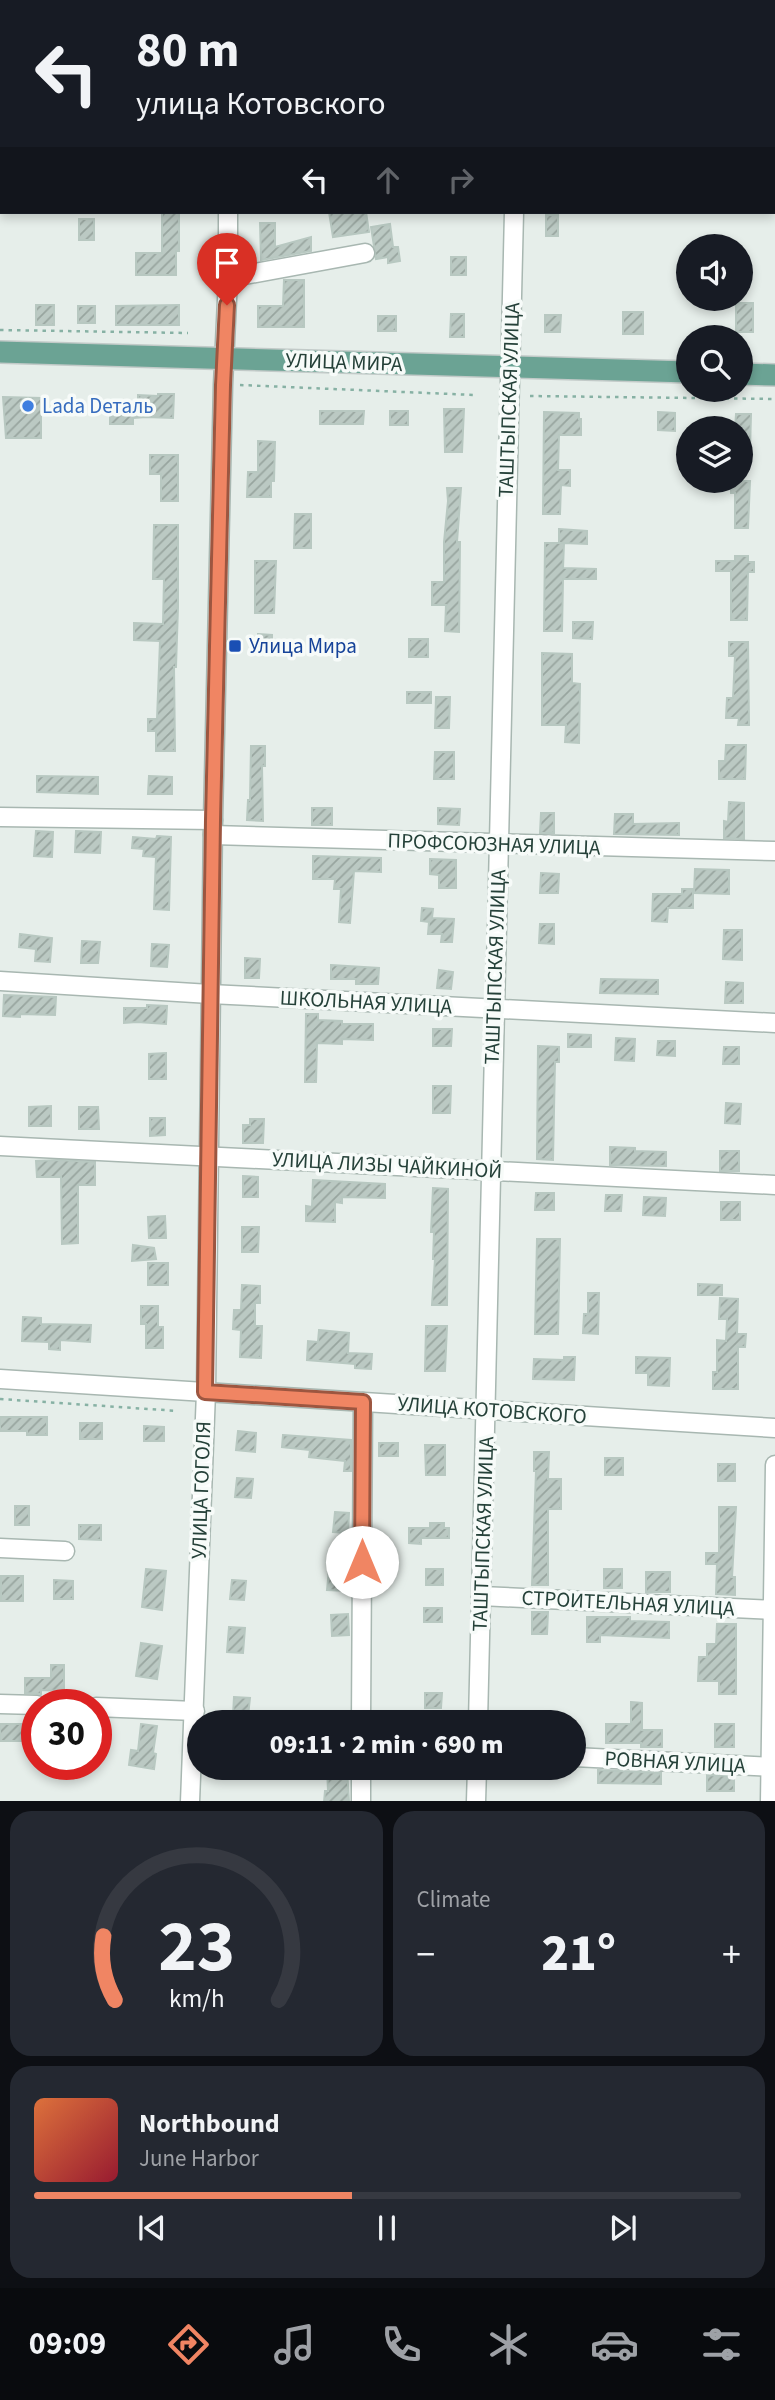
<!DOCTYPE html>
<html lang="en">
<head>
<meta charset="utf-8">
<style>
  :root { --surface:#171b24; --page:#242831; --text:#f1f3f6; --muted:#9ea1a6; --line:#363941; --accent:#f08563 }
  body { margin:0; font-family:"Source Sans 3",sans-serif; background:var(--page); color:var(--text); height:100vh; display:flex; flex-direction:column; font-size:26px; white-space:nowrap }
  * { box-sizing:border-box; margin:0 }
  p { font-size:23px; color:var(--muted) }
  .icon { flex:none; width:38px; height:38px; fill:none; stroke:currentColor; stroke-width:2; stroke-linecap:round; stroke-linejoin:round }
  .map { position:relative; height:1801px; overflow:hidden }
  .sheet { display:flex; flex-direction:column; gap:10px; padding:10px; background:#0d0f14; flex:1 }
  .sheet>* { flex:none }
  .hud { position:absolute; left:0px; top:0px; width:775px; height:214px; box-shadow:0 4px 10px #0003; background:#171b24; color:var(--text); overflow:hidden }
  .controls { position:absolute; left:676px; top:234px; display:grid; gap:14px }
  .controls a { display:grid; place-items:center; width:77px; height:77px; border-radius:50%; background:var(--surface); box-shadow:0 4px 10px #0003; font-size:35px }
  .speed { position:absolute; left:21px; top:1689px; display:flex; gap:14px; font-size:35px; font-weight:700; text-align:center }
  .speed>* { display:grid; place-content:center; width:91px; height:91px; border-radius:50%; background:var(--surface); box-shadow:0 4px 10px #0003; line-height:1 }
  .speed .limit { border:10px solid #d22; background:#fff; color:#111 }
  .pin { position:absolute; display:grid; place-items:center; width:60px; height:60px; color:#fff; margin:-72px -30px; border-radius:50% 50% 50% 0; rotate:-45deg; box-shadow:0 0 7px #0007 }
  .pin .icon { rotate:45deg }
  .me { position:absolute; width:77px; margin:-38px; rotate:0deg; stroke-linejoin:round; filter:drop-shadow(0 0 5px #0008) }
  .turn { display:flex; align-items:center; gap:24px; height:147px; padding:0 21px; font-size:32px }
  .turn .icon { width:91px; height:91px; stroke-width:2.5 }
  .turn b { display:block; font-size:49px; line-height:60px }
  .lanes { display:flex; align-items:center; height:66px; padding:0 21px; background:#0003; justify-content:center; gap:35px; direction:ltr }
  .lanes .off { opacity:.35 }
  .big { font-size:52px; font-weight:800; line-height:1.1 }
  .sheet .tile { flex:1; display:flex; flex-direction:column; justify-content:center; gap:10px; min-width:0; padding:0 24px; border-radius:21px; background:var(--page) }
  .sheet .dial { align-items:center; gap:0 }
  .dial svg { height:182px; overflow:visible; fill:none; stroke:var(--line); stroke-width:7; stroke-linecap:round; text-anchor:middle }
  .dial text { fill:var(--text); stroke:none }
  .song { display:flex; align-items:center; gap:21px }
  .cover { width:84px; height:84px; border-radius:10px; background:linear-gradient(135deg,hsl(20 70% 55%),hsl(350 70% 35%)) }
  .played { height:7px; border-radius:4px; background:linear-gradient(90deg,var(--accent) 45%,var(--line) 45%) }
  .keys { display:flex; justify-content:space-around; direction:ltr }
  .heat { display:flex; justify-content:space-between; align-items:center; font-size:38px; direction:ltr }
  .sheet .tiles { flex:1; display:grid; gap:10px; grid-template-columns:1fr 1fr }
  .tile:last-child { grid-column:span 2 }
  .trip { position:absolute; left:187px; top:1710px; width:399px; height:70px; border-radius:35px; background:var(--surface); box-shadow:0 4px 10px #0003; font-weight:800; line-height:70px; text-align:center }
  .menu { display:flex; height:112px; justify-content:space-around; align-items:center; background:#090b0e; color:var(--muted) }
  .menu .icon { width:49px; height:49px }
  .menu .on { color:var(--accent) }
  .menu b { font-size:32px; color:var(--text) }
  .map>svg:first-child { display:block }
  .building { fill:url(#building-hatch); stroke:#b8c8c1; stroke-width:2 }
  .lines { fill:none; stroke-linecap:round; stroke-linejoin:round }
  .minor-casing { stroke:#a8b7b1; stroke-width:21 }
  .major-casing { stroke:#c2cac8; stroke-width:24 }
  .path { stroke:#87b1a4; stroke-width:2.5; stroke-dasharray:3.5 5; stroke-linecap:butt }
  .minor { stroke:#fff; stroke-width:18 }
  .major { stroke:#6ba394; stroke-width:21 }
  .route-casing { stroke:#9c5640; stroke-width:18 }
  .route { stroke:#f08563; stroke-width:12 }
  .shop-dot { fill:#3f7fe0; stroke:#f7fbf9; stroke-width:2.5 }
  .transit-dot { fill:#1a4fb4; stroke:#f7fbf9; stroke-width:2.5 }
  .labels { text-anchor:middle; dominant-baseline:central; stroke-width:7; stroke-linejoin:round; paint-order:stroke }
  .street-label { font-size:21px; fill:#254139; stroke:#f7fbf9 }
  .shop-label { font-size:21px; fill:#366cbe; stroke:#f7fbf9; text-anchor:start }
  .transit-label { font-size:21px; fill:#164399; stroke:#f7fbf9; text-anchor:start }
</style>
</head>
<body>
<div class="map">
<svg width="775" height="1802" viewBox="0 0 775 1802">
  <defs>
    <pattern id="building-hatch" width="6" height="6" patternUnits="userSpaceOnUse" patternTransform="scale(1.75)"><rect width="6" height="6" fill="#bbc9c3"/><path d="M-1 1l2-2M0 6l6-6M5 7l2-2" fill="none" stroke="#98a59f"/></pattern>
  </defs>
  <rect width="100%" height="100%" fill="#e6eeea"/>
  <g class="building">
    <polygon points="162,212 179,212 179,251 176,251 176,275 136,275 136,253 162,253"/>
    <polygon points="329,212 366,212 369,232 333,237"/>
    <rect x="546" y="215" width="12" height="21"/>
    <rect x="79" y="219" width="15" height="21"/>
    <polygon points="260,223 275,223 275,247 311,237 311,251 261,260"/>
    <polygon points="390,224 393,247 398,247 400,261 388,263 388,257 376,259 371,227"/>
    <rect x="451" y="257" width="15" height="18"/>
    <polygon points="284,280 304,280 304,327 258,327 258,306 283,306"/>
    <rect x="736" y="303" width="17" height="29"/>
    <rect x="36" y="305" width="18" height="20"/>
    <polygon points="179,305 179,325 116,325 116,306"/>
    <rect x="78" y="306" width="17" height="17"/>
    <rect x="623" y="312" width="20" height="22"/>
    <polygon points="451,314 464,314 464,337 450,337"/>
    <polygon points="545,315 561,315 560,332 545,332"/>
    <rect x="378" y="316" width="18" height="15"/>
    <polygon points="158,394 174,394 173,418 146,417 133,418 133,424 110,424 110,401 138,402 138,395 158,396"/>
    <polygon points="3,397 41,398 41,438 6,438"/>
    <polygon points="444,409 464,409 462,452 445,452"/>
    <polygon points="320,411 364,411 363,424 320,424"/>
    <rect x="390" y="411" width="18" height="14"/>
    <polygon points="544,412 579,413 579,419 581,419 581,435 559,435 558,470 570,470 570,486 561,485 560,514 543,514"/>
    <polygon points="658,412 675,413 675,431 658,430"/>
    <polygon points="736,414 751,414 750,451 740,451 740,429 735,429"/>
    <polygon points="258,441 275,442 274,481 271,481 271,497 247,497 248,472 258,472"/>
    <polygon points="150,455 178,455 178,501 161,501 161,474 150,474"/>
    <polygon points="731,481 750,481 748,528 735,528 735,493 731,493"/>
    <polygon points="447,488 461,488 457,542 460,542 459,632 445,631 446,605 432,605 432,582 444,582 444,542 448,501"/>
    <polygon points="295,514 311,514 311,548 294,548"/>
    <polygon points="154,525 178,525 178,607 176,667 174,667 175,751 156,751 156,731 148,731 148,719 157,719 160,641 134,640 134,623 163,624 164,579 153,579"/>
    <polygon points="559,529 587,531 587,544 564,543 563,568 596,569 596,579 563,579 562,631 544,631 545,543 563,543 559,543"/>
    <polygon points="735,556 748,556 748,562 754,562 754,572 748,572 747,620 731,620 731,571 716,571 716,561 735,561"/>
    <polygon points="255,561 276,561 274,613 255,613"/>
    <polygon points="573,622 593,622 592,639 573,638"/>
    <polygon points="258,634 272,635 272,653 258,653"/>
    <rect x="409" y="639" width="19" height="18"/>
    <polygon points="729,642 748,642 749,725 738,725 739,718 726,718 727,698 733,698 735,656 729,656"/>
    <polygon points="542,653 572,654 572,683 580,684 579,743 565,742 566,725 542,725"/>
    <rect x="407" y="692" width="24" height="11"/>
    <polygon points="436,697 450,697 449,728 435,728"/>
    <polygon points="726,745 746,745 745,779 719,779 719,761 725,761"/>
    <polygon points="251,746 265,746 265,766 262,766 263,821 247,820 248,800 250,800"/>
    <polygon points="435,752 454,752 454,779 434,779"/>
    <polygon points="37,776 98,777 98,794 37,792"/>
    <polygon points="149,776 172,777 172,794 148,794"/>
    <polygon points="729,802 744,803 744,839 724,838 724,821 728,822"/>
    <rect x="312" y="808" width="20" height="17"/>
    <polygon points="438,808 460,809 459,825 438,824"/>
    <polygon points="541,813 554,813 554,833 540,833"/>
    <polygon points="615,814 633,814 633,824 679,823 679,835 614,834"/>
    <polygon points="36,831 53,832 52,857 34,856"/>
    <polygon points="76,831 101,832 100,853 75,852"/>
    <polygon points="157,836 171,837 169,910 154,909 156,857 143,856 144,849 132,848 133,837 156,839"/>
    <polygon points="313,856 381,858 381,872 354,871 350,923 339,922 341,889 334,889 335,879 313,879"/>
    <polygon points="430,859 456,860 456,888 439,888 439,875 430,874"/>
    <polygon points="695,869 729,870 729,894 694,893"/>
    <polygon points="541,873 559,874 558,893 540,893"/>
    <polygon points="682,889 693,889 693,908 668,908 667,922 652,921 653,894 682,894"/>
    <polygon points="422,908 433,909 432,918 454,919 452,942 441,942 442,934 428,934 429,922 421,921"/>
    <polygon points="540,924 554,924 554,944 539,943"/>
    <polygon points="724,930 742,930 742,960 723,959"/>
    <polygon points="20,934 52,938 50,962 35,961 36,949 19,947"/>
    <polygon points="82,941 100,942 98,963 81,963"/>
    <polygon points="152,944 169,945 167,967 151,966"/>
    <polygon points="245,958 260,959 259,978 245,978"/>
    <polygon points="331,965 379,968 378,984 356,984 356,979 331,979"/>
    <polygon points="439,970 453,972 451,989 437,988"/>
    <polygon points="601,979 658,980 658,994 600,993"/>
    <polygon points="726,982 743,983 743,1003 725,1003"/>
    <polygon points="4,995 56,997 55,1015 20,1014 20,1017 3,1016"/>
    <polygon points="147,1005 167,1006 166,1024 137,1022 124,1023 124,1008 147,1008"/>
    <polygon points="306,1014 318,1014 318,1020 342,1021 342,1024 373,1024 373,1040 342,1039 342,1044 317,1043 316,1082 305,1082"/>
    <polygon points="433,1029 452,1029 451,1046 433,1046"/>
    <polygon points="568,1034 591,1035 591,1047 568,1047"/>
    <polygon points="616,1038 635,1039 634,1061 615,1060"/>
    <polygon points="658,1041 675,1041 675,1056 657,1055"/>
    <polygon points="538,1046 559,1047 559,1062 555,1062 553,1160 537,1159"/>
    <polygon points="724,1047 739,1047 739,1064 723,1064"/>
    <polygon points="166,1053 166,1079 149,1079 149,1054"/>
    <polygon points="433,1086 451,1086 450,1113 433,1113"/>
    <polygon points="726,1103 741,1104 740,1124 725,1123"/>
    <polygon points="51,1106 51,1126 29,1126 29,1107"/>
    <polygon points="79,1107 98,1107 99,1129 79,1129"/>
    <polygon points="150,1118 165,1118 165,1135 150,1136"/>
    <polygon points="250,1119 264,1119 263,1143 243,1143 243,1125 250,1125"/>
    <polygon points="610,1147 635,1148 635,1151 666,1152 666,1166 610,1165"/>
    <rect x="720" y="1151" width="19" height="20"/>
    <polygon points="58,1160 95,1162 95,1185 78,1185 78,1243 62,1244 61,1177 37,1177 36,1161"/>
    <polygon points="243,1176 258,1177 258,1197 243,1197"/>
    <polygon points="313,1180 385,1184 385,1198 342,1197 342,1203 335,1202 335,1222 306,1221 306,1206 312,1207"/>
    <polygon points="433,1188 448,1189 447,1305 432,1305 435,1259 433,1259 434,1232 431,1232"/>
    <polygon points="536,1193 554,1193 554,1210 535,1210"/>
    <polygon points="606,1195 622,1195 621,1211 605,1211"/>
    <polygon points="644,1197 666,1198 665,1216 643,1215"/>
    <rect x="721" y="1202" width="19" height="18"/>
    <polygon points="165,1216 166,1238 149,1238 148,1217"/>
    <polygon points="242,1227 259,1227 258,1252 242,1252"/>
    <polygon points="537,1239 560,1239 558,1334 535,1334"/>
    <polygon points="133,1245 154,1248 156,1259 132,1261"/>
    <rect x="148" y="1263" width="20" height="22"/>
    <polygon points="698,1284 722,1285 722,1295 698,1295"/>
    <polygon points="242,1285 260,1286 260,1303 255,1303 255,1326 262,1326 261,1358 240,1357 241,1330 233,1329 234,1310 241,1310"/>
    <polygon points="588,1293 599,1293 598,1334 583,1333 584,1314 588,1314"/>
    <polygon points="720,1298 738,1299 737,1334 746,1334 745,1347 738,1347 738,1389 713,1389 713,1372 717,1372 717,1340 726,1341 727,1319 719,1319"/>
    <polygon points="141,1306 158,1306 158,1327 163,1327 163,1348 146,1348 146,1324 141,1324"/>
    <polygon points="23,1317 41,1318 41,1324 91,1325 90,1342 60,1340 60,1350 49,1349 49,1342 22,1341"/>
    <polygon points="426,1326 447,1326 445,1371 425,1371"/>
    <polygon points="319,1330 349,1333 348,1353 372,1354 371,1369 355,1368 355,1364 307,1360 308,1341 318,1342"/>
    <polygon points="564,1357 575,1357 574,1380 533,1379 534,1359 564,1360"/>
    <polygon points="636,1357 670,1358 669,1386 648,1385 648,1373 636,1373"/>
    <polygon points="0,1417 47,1417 47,1435 27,1435 27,1431 0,1431"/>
    <rect x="80" y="1423" width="22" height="16"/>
    <polygon points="144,1426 164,1427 164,1441 144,1441"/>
    <polygon points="238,1431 256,1433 255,1452 236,1450"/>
    <polygon points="283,1435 351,1440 351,1471 344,1471 345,1461 309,1457 310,1450 282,1447"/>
    <rect x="379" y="1443" width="19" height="13"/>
    <polygon points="425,1445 445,1445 445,1475 426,1475"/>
    <polygon points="534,1452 549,1452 548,1479 561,1479 561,1509 548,1509 548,1585 532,1585 536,1471 534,1471"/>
    <rect x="605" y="1458" width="18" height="17"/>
    <rect x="718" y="1464" width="17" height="17"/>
    <polygon points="237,1478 253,1479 251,1498 235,1497"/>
    <rect x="15" y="1506" width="14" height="19"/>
    <polygon points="719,1507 736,1507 732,1577 735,1577 735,1595 716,1594 717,1564 706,1564 706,1553 719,1553"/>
    <polygon points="335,1512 349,1513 348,1533 333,1532"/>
    <polygon points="430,1523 444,1523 444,1528 449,1528 449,1538 421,1538 421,1544 409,1543 409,1528 430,1528"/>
    <polygon points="79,1525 101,1525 101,1540 79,1539"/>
    <polygon points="146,1569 166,1571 162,1610 142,1607"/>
    <polygon points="329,1569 350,1571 348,1591 327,1590"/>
    <rect x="426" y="1569" width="17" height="16"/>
    <rect x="604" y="1569" width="18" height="19"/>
    <rect x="646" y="1572" width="24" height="20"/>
    <rect x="1" y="1576" width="22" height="25"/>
    <polygon points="54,1580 73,1581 73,1599 54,1599"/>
    <polygon points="232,1580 246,1581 244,1600 230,1599"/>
    <rect x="424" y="1608" width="18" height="14"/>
    <polygon points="532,1612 548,1612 547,1634 532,1634"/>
    <polygon points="348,1614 349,1635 332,1636 331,1615"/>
    <polygon points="587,1617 630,1617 630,1621 669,1622 669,1638 600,1635 600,1642 587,1642"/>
    <polygon points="717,1624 736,1624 736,1694 719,1694 719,1681 698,1681 699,1657 707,1657 707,1644 716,1644"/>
    <polygon points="229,1627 245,1628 243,1653 227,1652"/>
    <polygon points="141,1643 162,1646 157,1679 136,1676"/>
    <polygon points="51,1665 64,1665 64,1691 41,1690 41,1694 25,1693 25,1678 51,1678"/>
    <polygon points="425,1693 442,1693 441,1708 425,1708"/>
    <polygon points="234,1697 250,1698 248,1716 233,1715"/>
    <polygon points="631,1702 642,1703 642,1730 662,1730 662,1747 641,1747 641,1743 606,1743 606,1724 631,1724"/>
    <rect x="0" y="1724" width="37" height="17"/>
    <polygon points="141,1724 157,1726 153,1753 156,1754 154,1769 129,1765 131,1750 138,1751"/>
    <rect x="715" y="1724" width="19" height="23"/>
    <polygon points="327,1768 347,1768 349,1802 324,1802 325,1791 328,1791"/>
    <polygon points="598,1770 661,1773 661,1784 598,1783"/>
    <polygon points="707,1775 734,1776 734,1791 707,1791"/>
  </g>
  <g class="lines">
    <g class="minor-casing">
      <g id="minor">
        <polyline points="227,0 227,2"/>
        <polyline points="108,2 108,0"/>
        <polyline points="517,2 517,0"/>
        <polyline points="228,278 365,253"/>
        <polyline points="0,817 213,820"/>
        <polyline points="213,835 775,851"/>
        <polyline points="0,981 210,994 775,1023"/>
        <polyline points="0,1146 775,1185"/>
        <polyline points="0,1379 775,1428"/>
        <polyline points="0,1548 65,1551"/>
        <polyline points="481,1596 775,1610"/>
        <polyline points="0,1704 37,1705"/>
        <polyline points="96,1707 195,1711"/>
        <polyline points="361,1722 363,1402"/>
        <polyline points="478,1722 514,212"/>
        <polyline points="574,1757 775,1767"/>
        <polyline points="190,1802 206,1392 213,820 223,385 228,278 228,212"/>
        <polyline points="361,1802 361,1768"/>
        <polyline points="476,1802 477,1768"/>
        <polyline points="770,1802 775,1465"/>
      </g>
    </g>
    <g class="major-casing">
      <g id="major">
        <polyline points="0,352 688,372"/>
        <polyline points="740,374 775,375"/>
      </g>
    </g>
    <g class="path">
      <polyline points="0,330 188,333"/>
      <polyline points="240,385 474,395"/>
      <polyline points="530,396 775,399"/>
      <polyline points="0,1399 178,1411"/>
    </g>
    <use href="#minor" class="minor"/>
    <use href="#major" class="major"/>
  </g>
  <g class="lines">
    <g class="route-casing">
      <polyline id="route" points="227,305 223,385 213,820 205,1392 363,1402 362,1562"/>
    </g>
    <use href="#route" class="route"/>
  </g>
  <circle class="shop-dot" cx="28" cy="406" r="7"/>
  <rect class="transit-dot" x="228" y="639" width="14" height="14" rx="3.5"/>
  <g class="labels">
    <g class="street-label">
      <text transform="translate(344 362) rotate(2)">УЛИЦА МИРА</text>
      <text transform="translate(509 400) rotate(-88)">ТАШТЫПСКАЯ УЛИЦА</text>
      <text transform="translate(494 844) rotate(2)">ПРОФСОЮЗНАЯ УЛИЦА</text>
      <text transform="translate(495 967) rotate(-88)">ТАШТЫПСКАЯ УЛИЦА</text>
      <text transform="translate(366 1002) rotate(3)">ШКОЛЬНАЯ УЛИЦА</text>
      <text transform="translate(387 1165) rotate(3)">УЛИЦА ЛИЗЫ ЧАЙКИНОЙ</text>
      <text transform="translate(492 1410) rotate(4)">УЛИЦА КОТОВСКОГО</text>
      <text transform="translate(201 1490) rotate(-88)">УЛИЦА ГОГОЛЯ</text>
      <text transform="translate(483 1534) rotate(-88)">ТАШТЫПСКАЯ УЛИЦА</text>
      <text transform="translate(628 1603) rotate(3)">СТРОИТЕЛЬНАЯ УЛИЦА</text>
      <text transform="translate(675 1762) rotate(3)">РОВНАЯ УЛИЦА</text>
    </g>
    <g class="shop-label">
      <text x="42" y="406">Lada Dеталь</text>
    </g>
    <g class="transit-label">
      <text x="249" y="646">Улица Мира</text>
    </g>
  </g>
</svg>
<div class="controls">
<a><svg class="icon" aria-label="sound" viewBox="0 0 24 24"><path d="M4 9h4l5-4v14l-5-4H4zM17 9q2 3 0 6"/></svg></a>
<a><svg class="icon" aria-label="search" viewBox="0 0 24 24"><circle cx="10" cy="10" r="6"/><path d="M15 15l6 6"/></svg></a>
<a><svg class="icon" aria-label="layers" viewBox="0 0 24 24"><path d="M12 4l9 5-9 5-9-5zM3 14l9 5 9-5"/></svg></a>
</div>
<div class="speed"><div class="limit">30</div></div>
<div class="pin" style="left:227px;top:305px;background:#d93025"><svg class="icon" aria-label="arrive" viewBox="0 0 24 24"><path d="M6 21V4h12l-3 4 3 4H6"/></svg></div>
<svg class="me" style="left:362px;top:1562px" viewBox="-20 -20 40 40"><circle r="19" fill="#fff"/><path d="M0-13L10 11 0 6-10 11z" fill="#f08563"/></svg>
<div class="trip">09:11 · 2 min · 690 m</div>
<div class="hud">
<div class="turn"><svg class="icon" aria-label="left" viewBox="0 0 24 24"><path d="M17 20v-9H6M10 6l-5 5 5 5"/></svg><div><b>80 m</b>улица Котовского</div></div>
<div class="lanes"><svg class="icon" aria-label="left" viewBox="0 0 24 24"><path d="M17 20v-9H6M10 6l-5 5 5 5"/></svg><svg class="icon off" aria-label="ahead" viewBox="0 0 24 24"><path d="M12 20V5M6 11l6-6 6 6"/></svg><svg class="icon off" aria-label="right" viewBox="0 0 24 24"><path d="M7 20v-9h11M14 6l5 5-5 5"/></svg></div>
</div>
</div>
<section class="sheet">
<div class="tiles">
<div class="tile dial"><svg viewBox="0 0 100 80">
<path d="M14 69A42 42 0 1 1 86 69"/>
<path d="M14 69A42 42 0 0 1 9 41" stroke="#f08563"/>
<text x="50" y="56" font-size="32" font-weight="700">23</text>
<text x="50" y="72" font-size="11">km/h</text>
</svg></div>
<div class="tile"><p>Climate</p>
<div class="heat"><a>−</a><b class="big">21°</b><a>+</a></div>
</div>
<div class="tile">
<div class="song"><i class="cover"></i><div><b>Northbound</b><p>June Harbor</p></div></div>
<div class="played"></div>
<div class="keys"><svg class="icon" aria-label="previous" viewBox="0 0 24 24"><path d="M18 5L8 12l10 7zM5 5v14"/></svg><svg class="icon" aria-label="pause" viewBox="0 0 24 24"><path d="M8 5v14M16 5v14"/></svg><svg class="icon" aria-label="next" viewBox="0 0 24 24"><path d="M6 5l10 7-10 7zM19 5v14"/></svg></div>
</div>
</div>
</section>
<nav class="menu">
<b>09:09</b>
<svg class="icon on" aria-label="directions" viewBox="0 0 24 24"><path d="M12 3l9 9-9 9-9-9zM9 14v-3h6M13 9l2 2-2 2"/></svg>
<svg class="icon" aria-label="music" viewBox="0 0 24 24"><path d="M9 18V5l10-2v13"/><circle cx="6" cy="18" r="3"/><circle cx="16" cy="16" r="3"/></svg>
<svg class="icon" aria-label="phone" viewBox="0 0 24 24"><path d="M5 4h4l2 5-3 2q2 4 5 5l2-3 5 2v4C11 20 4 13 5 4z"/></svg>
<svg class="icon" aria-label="climate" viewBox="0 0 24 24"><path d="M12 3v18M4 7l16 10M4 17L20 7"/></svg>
<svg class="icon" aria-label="car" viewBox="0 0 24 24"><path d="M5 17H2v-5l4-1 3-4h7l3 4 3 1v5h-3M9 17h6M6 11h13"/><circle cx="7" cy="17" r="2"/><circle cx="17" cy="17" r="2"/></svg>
<svg class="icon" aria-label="filters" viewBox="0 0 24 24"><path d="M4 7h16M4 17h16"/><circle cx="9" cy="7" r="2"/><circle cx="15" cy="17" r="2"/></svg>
</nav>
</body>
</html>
